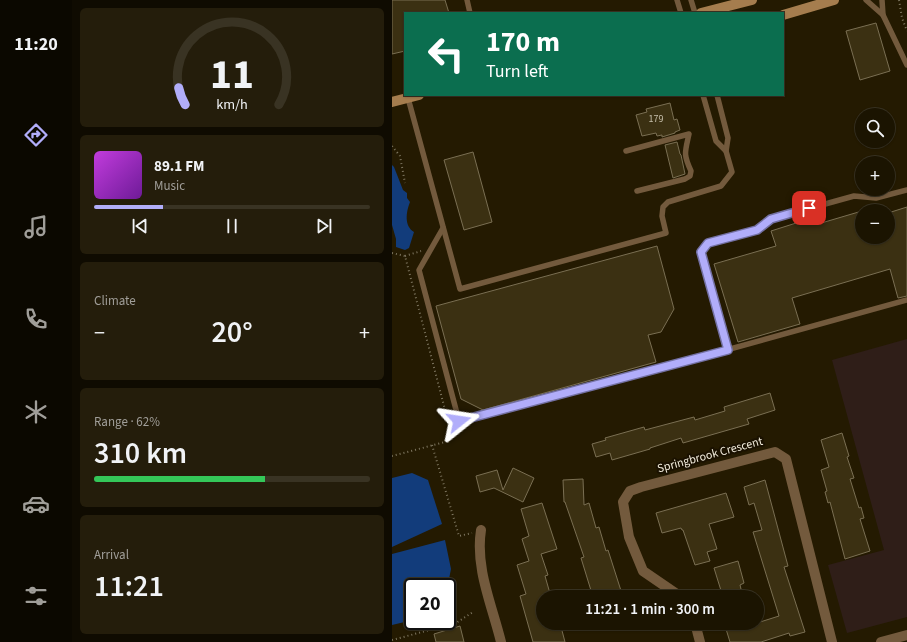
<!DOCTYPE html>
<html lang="en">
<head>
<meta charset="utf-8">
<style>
  :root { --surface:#1b1401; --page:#241d0b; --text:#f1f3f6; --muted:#a09e99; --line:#393323; --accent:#b1adfa }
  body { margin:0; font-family:"Source Sans 3",sans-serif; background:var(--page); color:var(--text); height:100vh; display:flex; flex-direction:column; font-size:15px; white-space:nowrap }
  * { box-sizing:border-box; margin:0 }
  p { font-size:13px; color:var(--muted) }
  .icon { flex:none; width:22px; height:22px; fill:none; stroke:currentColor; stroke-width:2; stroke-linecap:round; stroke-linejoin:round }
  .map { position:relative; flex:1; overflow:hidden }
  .side { display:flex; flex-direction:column; gap:8px; padding:8px; background:#0f0b01; width:320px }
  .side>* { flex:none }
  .banner { position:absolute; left:12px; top:12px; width:380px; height:84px; border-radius:0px; box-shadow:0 1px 3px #0004,0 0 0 1px var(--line); background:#0b6e4f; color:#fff; overflow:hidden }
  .controls { position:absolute; left:463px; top:108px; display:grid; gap:8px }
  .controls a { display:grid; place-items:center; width:40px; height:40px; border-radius:50%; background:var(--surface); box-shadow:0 1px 3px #0004,0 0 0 1px var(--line); font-size:20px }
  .speed { position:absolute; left:12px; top:578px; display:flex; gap:8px; font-size:20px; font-weight:700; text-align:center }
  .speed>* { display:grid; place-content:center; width:52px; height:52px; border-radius:50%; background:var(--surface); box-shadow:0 1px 3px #0004,0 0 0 1px var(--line); line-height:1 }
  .speed .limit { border:2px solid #111; border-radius:6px; background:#fff; color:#111 }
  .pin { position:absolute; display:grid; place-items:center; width:34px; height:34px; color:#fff; margin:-17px; border-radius:8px; box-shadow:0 2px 6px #0006 }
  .me { position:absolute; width:44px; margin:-22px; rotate:75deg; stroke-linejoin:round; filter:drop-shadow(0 0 3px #0008) }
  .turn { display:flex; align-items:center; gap:14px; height:84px; padding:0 16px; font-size:18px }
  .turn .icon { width:52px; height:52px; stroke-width:2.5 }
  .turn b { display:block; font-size:28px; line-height:34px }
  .big { font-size:30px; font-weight:600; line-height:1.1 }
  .side .widget { flex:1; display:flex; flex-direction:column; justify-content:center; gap:6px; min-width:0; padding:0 14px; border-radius:6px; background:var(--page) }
  .side .dial { align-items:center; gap:0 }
  .dial svg { height:104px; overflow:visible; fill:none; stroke:var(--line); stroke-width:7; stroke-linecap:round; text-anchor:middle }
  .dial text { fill:var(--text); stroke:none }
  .song { display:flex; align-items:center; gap:12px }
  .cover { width:48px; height:48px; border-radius:6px; background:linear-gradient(135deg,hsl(290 70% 55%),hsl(280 70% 35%)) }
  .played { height:4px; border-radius:2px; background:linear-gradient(90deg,var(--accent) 25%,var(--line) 25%) }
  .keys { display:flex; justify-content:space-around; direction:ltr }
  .heat { display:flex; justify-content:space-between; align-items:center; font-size:22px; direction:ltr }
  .charge { height:6px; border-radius:3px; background:linear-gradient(90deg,#34c759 62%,var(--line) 0) }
  .trip { position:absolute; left:144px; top:590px; width:228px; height:40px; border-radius:20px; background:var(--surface); box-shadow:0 1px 3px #0004,0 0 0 1px var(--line); font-weight:600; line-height:40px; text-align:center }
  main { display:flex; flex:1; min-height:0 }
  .dock { display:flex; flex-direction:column; width:72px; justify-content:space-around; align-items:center; background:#0b0800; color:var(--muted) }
  .dock .icon { width:28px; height:28px }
  .dock .active { color:var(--accent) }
  .dock b { font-size:18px; color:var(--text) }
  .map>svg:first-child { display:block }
  .education { fill:#2f1e18 }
  .water { fill:#123c7b }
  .building { fill:#3b3012; stroke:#7a6f53 }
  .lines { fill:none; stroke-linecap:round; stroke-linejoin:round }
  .path { stroke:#7e7660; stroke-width:2; stroke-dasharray:1 3; stroke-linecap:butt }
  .service { stroke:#735a3d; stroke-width:5.5 }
  .minor { stroke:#735a3d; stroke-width:10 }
  .tertiary { stroke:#735a3d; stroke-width:10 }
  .secondary { stroke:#a57d4e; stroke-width:10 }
  .route-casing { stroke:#7370a2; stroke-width:10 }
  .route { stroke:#b1adfa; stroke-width:7 }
  .labels { text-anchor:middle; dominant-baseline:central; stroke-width:4; stroke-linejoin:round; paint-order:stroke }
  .number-label { font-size:10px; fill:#c5beaa }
  .street-label { font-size:12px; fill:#f3eddd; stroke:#1a1100 }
</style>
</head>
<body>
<main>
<nav class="dock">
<b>11:20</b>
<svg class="icon active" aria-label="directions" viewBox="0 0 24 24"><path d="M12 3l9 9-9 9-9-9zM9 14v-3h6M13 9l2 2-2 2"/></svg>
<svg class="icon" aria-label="music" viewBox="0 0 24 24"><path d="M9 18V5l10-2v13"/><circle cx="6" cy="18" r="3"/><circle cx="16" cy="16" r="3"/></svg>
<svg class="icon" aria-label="phone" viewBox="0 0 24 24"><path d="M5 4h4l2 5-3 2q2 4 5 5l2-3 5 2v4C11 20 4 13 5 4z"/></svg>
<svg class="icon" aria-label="climate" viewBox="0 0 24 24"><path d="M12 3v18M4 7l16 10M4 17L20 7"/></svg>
<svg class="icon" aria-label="car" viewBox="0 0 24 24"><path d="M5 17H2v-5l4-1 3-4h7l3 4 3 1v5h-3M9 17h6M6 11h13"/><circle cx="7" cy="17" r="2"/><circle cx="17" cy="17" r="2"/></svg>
<svg class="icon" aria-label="filters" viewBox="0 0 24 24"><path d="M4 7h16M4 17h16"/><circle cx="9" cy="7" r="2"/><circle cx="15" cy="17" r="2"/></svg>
</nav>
<section class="side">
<div class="widget dial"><svg viewBox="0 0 100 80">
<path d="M14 69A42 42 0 1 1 86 69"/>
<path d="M14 69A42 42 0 0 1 9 56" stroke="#b1adfa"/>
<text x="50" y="56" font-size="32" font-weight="700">11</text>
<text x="50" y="72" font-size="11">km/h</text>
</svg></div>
<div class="widget">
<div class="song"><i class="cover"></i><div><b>89.1 FM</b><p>Music</p></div></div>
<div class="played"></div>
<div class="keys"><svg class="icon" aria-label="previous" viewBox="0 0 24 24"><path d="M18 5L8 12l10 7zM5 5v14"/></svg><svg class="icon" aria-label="pause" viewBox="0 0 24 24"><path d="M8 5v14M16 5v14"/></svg><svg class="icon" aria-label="next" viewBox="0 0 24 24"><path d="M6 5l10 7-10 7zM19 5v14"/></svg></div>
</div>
<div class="widget"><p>Climate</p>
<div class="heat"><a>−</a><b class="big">20°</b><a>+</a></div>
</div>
<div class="widget"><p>Range · 62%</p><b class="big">310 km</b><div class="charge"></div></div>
<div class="widget"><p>Arrival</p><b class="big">11:21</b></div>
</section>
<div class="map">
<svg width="515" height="642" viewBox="0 0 515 642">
  <rect width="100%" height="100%" fill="#241a01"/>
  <polygon class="education" points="515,339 515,617 455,633 436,565 492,550 440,360"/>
  <g class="water">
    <path d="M0,165l2,2 9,23 4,3v5l3,4c-4,10 -6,24 4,30l-5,16 -4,2 -9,-3v-8l-4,-14z"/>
    <polygon points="20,473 36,480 50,524 0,547 0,478"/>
    <polygon points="53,540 59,569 57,579 65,587 65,600 59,612 55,613 55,587 21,587 21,620 0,625 0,554"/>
  </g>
  <g class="building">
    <polygon points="0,0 53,0 57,13 13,13 13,51 0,54"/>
    <polygon points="484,23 498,71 468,80 454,31"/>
    <polygon points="278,103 282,120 285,119 288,130 283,132 283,133 270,137 270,135 265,136 264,133 250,136 244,115 255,112 254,109"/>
    <polygon points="285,142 288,154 289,155 293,174 281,178 273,145"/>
    <polygon points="81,152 100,222 72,230 52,160"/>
    <polygon points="515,207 515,296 506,298 498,269 400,298 408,324 346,342 322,264 384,246 379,231 423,217 426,224 470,211 470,237 496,237 496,213"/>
    <polygon points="265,246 282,309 269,332 256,335 264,362 91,410 69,399 44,306"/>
    <polygon points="378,393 383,410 355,419 357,424 291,443 289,438 258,448 258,449 220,460 218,453 204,457 200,444 214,440 213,438 252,427 253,430 302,417 303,420 333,411 332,407"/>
    <polygon points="450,433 457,456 455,457 462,478 458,479 467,508 469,507 472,518 468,519 478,551 453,559 438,502 436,503 433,492 435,491 429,470 437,467 429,440"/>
    <polygon points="121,468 142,478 131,502 102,488 88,492 84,476 105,470 111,490"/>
    <polygon points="191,479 192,505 197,503 204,528 207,527 214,551 216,550 231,597 201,597 189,558 192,557 173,502 172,502 171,480"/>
    <polygon points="373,480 396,566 392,567 413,632 398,636 397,633 369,642 338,642 334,629 355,623 356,625 365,623 387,616 361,532 370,530 362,503 357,505 352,487"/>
    <polygon points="334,493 342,517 317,524 325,549 315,552 318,561 303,565 291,530 290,530 289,528 270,533 264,513"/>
    <polygon points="150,503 165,549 149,554 156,575 153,576 159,597 151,597 151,623 168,623 173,642 141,642 128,596 134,594 125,565 137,561 130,539 137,536 129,509"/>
    <polygon points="346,561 352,583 348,585 351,597 331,597 322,568"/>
    <polygon points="68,626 72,642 44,642 42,634"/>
  </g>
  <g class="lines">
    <g class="path">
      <polyline points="507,0 510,18 515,31"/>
      <polyline points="0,146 8,156 13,183"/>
      <polyline points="0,253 13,256 58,429 53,442 0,456"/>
      <polyline points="13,256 29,251"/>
      <polyline points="40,445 67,536 80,533"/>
      <polyline points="0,640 64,623 81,612"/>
    </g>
    <g class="service">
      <polyline points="75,0 78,13"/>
      <polyline points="285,0 289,13"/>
      <polyline points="299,0 303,13"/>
      <polyline points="474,0 491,15 515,65"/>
      <polyline points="490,0 491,15"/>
      <polyline points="311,95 324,141 334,151"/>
      <polyline points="16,98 68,289 274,233 270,216 271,207 276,202 329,186 340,172 334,151 336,138 325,95"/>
      <path d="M234,151l63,-17c-4,18 -6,20 2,37l-1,5 -5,3 -48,12"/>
      <polyline points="51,228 27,270 67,421 280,365 515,300"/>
      <polyline points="336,350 309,252 316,243 365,230 379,219 462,196 484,198 515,190"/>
    </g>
    <g class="minor">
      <path d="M89,530c-6,38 11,75 20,112"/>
      <polyline points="289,597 251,571 237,537 231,502 238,491 249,487 383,452 394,459 440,642"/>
      <polyline points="303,623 308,642"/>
    </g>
    <polyline class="tertiary" points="489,642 515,635"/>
    <g class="secondary">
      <polyline points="309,13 360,0"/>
      <polyline points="391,15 442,0"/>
      <polyline points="0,102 27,95"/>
    </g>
  </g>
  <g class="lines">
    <g class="route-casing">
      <polyline id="route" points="67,421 336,350 309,252 316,243 365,230 379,219 417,208"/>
    </g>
    <use href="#route" class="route"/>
  </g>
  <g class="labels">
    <g class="number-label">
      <text x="264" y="119">179</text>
    </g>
    <g class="street-label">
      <text transform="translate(318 455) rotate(-15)">Springbrook Crescent</text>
    </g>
  </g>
</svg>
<div class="controls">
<a><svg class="icon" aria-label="search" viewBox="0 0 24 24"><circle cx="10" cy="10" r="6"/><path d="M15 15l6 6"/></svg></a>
<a>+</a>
<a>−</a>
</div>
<div class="speed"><div class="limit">20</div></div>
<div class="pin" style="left:417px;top:208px;background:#d93025"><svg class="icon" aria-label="arrive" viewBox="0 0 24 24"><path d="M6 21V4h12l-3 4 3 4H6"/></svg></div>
<svg class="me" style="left:67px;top:421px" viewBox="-20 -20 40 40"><path d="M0-17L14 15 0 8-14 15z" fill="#b1adfa" stroke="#fff" stroke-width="4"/></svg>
<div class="trip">11:21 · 1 min · 300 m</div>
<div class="banner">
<div class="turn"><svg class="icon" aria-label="left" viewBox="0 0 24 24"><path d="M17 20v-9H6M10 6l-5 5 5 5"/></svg><div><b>170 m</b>Turn left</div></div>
</div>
</div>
</main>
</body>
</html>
